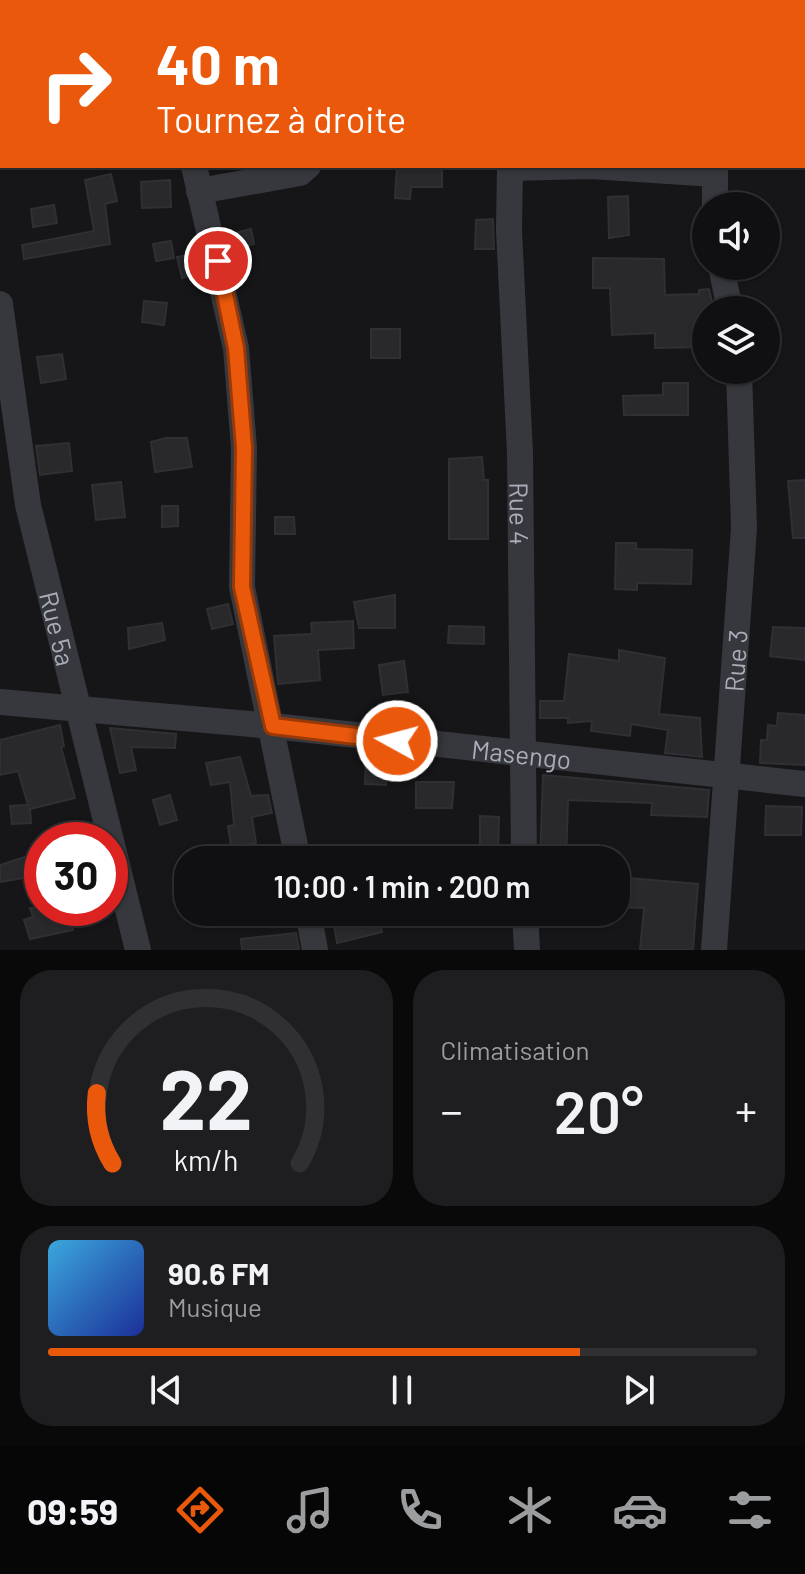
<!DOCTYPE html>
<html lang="fr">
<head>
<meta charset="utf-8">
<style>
  :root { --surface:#101012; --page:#1e1e20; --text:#f1f3f6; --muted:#9c9d9f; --line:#303032; --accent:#ea580c }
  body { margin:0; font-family:Barlow,sans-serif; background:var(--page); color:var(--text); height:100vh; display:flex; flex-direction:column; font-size:30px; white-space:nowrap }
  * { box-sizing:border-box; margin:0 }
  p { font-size:26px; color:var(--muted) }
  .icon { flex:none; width:44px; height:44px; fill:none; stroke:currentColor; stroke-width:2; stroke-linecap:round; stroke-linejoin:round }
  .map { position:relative; height:950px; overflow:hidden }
  .drawer { display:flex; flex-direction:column; gap:20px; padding:20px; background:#09090a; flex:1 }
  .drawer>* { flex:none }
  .guide { position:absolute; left:0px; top:0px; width:806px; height:168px; box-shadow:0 2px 6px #0004,0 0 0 2px var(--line); background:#ea580c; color:#fff; overflow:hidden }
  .fabs { position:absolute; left:692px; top:192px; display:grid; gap:16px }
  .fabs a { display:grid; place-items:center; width:88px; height:88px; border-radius:50%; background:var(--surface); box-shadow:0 2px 6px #0004,0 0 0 2px var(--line); font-size:40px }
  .speed { position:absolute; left:24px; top:822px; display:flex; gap:16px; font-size:40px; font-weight:700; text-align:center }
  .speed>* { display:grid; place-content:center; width:104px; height:104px; border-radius:50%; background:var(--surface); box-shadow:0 2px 6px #0004,0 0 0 2px var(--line); line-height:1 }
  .speed .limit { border:12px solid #d22; background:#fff; color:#111 }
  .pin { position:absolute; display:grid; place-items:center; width:68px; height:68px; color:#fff; margin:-34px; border:4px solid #fff; border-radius:50%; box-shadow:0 2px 8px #0007 }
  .me { position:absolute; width:88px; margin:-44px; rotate:277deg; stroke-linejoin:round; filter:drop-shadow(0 0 6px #0008) }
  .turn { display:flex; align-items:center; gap:28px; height:168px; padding:0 24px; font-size:36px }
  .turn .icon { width:104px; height:104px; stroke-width:2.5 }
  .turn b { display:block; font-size:56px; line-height:68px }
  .big { font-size:60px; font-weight:600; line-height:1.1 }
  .drawer .widget { flex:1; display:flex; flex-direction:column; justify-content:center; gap:12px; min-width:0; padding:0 28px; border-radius:32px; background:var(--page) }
  .drawer .dial { align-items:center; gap:0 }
  .dial svg { height:208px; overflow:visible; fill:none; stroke:var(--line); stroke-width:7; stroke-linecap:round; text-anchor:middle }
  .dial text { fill:var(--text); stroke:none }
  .song { display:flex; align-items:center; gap:24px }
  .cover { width:96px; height:96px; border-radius:12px; background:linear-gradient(135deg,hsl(200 70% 55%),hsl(230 70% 35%)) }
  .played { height:8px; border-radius:4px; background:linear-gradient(90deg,var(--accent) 75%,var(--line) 75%) }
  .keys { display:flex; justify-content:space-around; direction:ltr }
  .heat { display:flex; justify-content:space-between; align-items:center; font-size:44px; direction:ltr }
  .drawer .tiles { flex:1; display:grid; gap:20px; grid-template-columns:1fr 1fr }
  .widget:last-child { grid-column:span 2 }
  .trip { position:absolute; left:174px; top:846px; width:456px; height:80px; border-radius:32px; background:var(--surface); box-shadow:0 2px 6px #0004,0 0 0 2px var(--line); font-weight:600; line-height:80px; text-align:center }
  .dock { display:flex; height:128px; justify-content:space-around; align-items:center; background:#060607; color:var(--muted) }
  .dock .icon { width:56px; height:56px }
  .dock .on { color:var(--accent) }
  .dock b { font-size:36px; color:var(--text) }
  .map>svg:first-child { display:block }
  .building { fill:#29292c; stroke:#303034; stroke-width:2 }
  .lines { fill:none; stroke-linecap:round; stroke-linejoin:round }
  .minor { stroke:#37383d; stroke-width:26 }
  .route-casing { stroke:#983908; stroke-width:20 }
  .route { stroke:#ea580c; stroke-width:14 }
  .labels { text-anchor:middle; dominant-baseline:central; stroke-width:8; stroke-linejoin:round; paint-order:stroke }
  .street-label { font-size:26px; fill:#a8adb8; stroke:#111113 }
</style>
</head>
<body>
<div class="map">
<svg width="805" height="950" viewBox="0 0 805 950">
  <rect width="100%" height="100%" fill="#161618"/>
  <g class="building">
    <polygon points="397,166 442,166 442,187 411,187 410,199 395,198"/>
    <polygon points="111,174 117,201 105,204 110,244 24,259 22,245 94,231 85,180"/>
    <polygon points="170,180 171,207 142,208 141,182"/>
    <polygon points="628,196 629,235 609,238 608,197"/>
    <polygon points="54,205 57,223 33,227 31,209"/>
    <polygon points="493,219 494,249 475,249 476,220"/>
    <polygon points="251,229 254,244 230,250 227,235"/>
    <polygon points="171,241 174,258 156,261 153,244"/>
    <polygon points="198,253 202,273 182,278 177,257"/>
    <polygon points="593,258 664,259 665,295 699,294 699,290 709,289 714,310 706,310 702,347 655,348 655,333 612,335 610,288 593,288"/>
    <polygon points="144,301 167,303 164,325 142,322"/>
    <rect x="371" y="329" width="29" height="29"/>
    <polygon points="62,354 66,379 41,383 37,357"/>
    <polygon points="663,383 688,383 688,415 624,415 623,396 663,395"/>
    <polygon points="166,438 187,438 192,467 155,472 151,442"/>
    <polygon points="69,443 72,471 40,475 36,446"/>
    <polygon points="482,457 484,480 488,480 488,539 449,539 449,459"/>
    <polygon points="805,480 805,538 793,538 788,481"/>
    <polygon points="121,482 125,517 96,520 92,485"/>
    <polygon points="162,506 178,506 178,526 162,527"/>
    <polygon points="275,517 294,517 295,534 275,534"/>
    <polygon points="616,543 636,543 636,549 692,550 691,584 637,583 637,590 615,589"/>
    <polygon points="395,595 395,628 359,628 354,602"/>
    <polygon points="228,604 233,624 212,629 207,609"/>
    <polygon points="353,621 354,648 318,650 320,680 278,684 274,636 312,634 311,623"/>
    <polygon points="162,623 165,640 129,649 128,628"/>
    <polygon points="449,626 484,627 484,644 448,643"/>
    <polygon points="773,627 805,628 805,660 770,656"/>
    <polygon points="619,650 665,658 659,714 700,718 702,757 665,753 668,730 631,724 630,736 591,731 592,721 568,723 568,718 540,718 540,701 564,701 569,654 619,661"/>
    <polygon points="404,661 408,692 383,695 379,665"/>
    <polygon points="778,713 805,715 805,765 760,763 761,740 767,740 768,725 777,726"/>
    <polygon points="60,725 64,746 61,747 75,798 30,809 31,823 12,824 10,806 28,805 18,771 0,775 0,740"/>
    <polygon points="110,728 176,734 175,748 131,747 136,770 120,773"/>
    <polygon points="240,757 251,796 268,795 272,813 252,817 256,843 231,847 228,826 234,825 230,782 211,785 206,763"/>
    <polygon points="366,762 387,762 386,785 365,784"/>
    <polygon points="543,775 709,790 707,817 651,815 652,803 568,800 566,860 540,860"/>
    <polygon points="416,782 454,782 452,808 416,808"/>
    <polygon points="170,795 177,820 160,825 153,800"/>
    <polygon points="766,806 802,807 801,835 765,835"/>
    <polygon points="480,816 499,817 498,860 480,860"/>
    <polygon points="28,856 35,876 0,882 0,865"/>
    <polygon points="616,877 698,884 693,950 640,950 644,908 616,907"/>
    <polygon points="30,908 71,908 73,930 30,939 24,920 33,917"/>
    <polygon points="332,912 377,912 382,932 337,943"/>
    <polygon points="296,933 299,950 242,950 241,939"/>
  </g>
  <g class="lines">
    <g class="minor">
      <polyline points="166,0 166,2"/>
      <polyline points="300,0 300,2"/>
      <polyline points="504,0 504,2"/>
      <polyline points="723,2 723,0"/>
      <polyline points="194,166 236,348 244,448 242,587 298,860"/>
      <path id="s1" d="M510,166l-1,65 11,222 4,407"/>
      <polyline points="715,166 715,206"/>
      <polyline points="510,168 591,166 715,174"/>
      <polyline points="199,191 300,173 308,166"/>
      <polyline points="721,266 730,310"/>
      <path id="s2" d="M0,304l28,201 110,445"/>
      <path id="s3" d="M0,702l273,24 532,58"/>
      <polyline points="308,912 315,950"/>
      <polyline points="525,912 527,950"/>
      <path id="s4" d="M714,950l30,-422 -5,-158"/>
    </g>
  </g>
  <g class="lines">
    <g class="route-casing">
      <polyline id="route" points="218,261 236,348 244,448 242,587 273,726 397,741"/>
    </g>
    <use href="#route" class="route"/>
  </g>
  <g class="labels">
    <g class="street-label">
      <text stroke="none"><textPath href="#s1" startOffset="348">Rue 4</textPath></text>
      <text stroke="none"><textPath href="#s2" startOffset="330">Rue 5a</textPath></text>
      <text stroke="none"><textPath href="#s4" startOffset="290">Rue 3</textPath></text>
      <text stroke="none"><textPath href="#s3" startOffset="524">Masengo</textPath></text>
    </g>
  </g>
</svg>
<div class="fabs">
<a><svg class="icon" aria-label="sound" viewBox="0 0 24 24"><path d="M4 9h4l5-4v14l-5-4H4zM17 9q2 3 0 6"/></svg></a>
<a><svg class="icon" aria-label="layers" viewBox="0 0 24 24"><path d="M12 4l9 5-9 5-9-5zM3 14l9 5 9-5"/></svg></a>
</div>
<div class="speed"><div class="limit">30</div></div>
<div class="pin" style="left:218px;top:261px;background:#d93025"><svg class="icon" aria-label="arrive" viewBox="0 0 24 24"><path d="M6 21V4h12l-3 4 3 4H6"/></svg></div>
<svg class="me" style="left:397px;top:741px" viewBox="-20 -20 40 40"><circle r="17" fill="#ea580c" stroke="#fff" stroke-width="3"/><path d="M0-11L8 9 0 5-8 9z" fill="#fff"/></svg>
<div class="trip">10:00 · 1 min · 200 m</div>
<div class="guide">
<div class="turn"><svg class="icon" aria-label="right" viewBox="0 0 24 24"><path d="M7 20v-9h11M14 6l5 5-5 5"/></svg><div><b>40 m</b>Tournez à droite</div></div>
</div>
</div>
<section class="drawer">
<div class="tiles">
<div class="widget dial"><svg viewBox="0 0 100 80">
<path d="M14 69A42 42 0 1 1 86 69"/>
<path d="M14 69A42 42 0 0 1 8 42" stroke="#ea580c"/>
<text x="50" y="56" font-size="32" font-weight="700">22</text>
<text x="50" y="72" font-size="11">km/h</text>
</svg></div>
<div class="widget"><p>Climatisation</p>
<div class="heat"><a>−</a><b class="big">20°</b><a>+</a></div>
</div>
<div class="widget">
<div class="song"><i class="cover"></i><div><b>90.6 FM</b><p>Musique</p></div></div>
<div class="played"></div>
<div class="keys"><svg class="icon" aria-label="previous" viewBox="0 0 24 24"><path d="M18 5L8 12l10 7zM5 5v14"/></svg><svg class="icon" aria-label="pause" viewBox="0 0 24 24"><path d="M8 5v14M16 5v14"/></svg><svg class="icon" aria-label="next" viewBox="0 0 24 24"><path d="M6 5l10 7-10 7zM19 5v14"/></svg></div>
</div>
</div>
</section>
<nav class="dock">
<b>09:59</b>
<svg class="icon on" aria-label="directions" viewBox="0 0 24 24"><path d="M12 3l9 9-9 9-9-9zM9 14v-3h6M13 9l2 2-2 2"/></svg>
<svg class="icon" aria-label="music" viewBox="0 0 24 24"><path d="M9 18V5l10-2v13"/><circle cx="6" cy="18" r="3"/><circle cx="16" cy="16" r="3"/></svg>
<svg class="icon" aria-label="phone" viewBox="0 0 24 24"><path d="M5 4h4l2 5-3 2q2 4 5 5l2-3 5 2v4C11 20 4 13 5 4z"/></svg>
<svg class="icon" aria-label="climate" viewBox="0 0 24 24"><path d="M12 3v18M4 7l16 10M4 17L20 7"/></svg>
<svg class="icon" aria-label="car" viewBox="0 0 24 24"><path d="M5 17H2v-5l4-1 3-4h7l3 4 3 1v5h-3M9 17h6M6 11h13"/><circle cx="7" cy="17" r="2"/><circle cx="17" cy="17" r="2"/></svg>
<svg class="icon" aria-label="filters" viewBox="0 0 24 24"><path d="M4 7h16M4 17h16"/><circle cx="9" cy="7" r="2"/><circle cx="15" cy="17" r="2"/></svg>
</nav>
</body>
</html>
